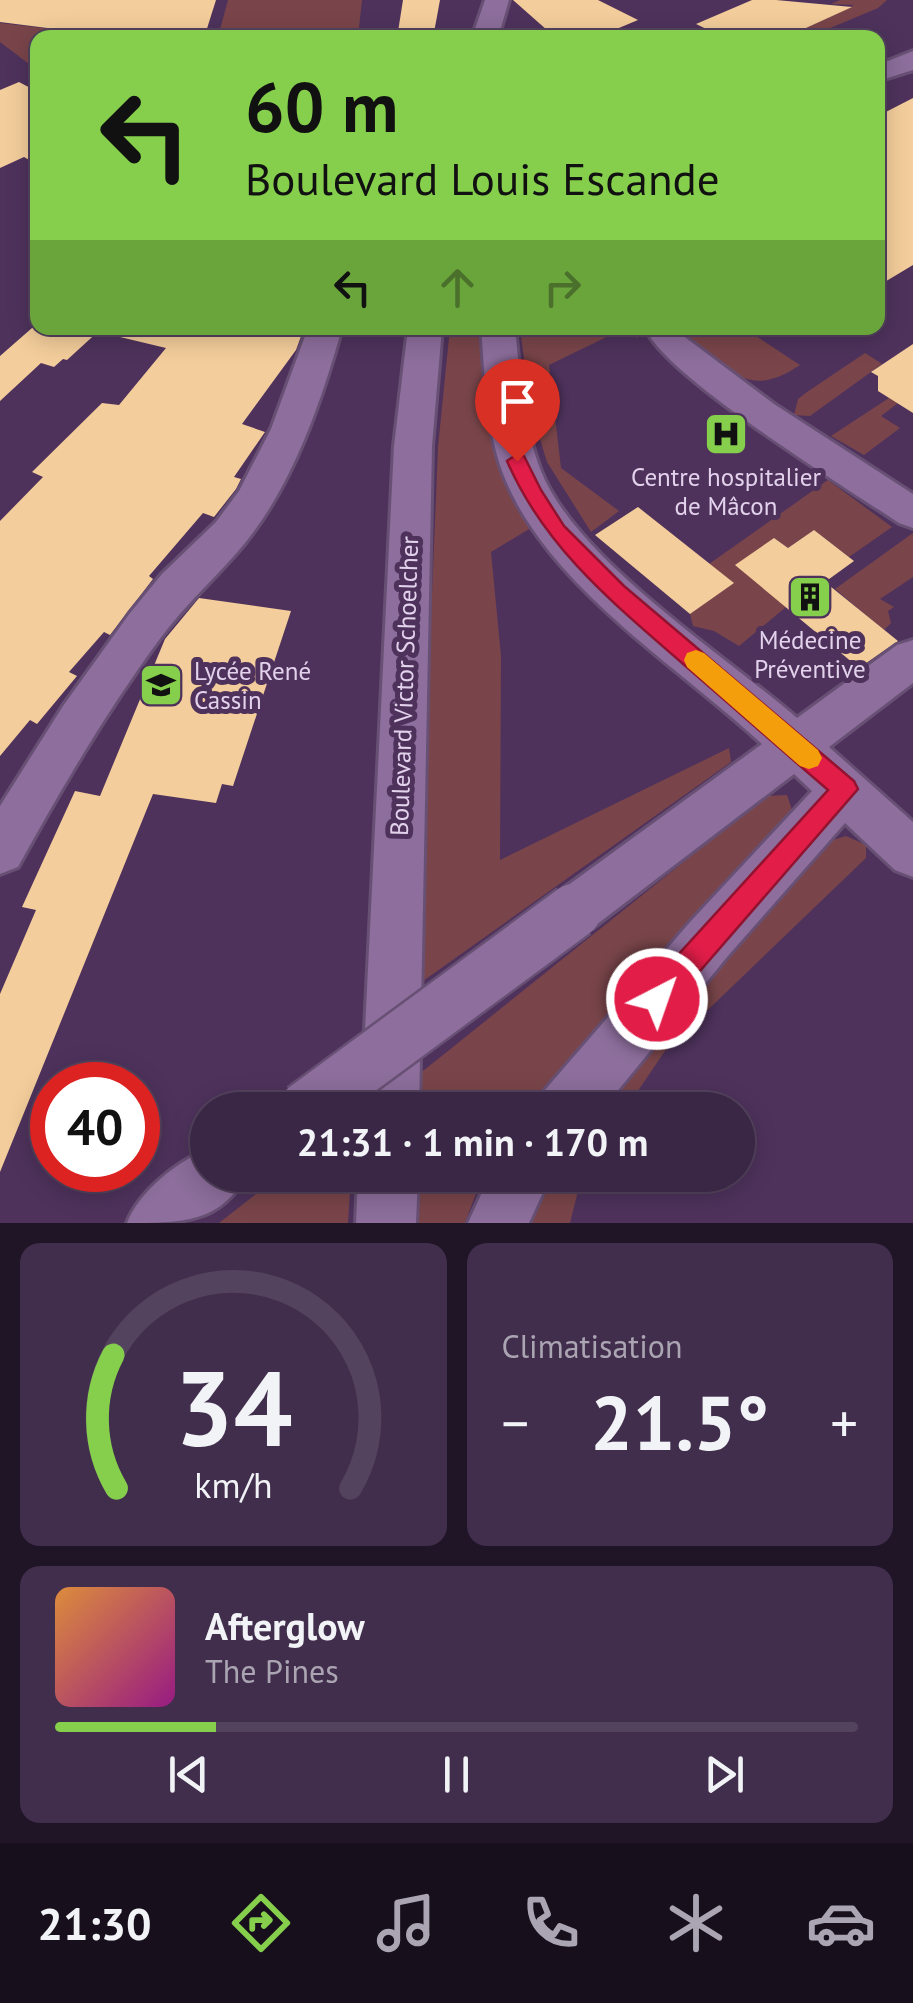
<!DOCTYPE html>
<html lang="fr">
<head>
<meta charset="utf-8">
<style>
  :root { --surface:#3a2645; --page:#412e4c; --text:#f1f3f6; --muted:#aba5b3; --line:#54435e; --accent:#85cf4c }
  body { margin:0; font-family:"PT Sans",sans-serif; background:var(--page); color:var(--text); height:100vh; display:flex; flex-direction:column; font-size:38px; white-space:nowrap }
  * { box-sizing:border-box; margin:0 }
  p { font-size:32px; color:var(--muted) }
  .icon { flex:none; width:55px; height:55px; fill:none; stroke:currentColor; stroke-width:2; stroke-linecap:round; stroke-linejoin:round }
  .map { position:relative; height:1223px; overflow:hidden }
  .details { display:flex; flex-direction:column; gap:20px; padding:20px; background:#201526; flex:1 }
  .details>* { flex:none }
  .guide { position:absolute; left:30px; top:30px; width:855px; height:305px; border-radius:20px; box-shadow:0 5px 25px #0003,0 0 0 2px var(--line); background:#85cf4c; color:#111; overflow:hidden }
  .speed { position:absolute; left:30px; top:1062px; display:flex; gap:20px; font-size:50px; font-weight:700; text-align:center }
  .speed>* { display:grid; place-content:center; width:130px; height:130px; border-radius:50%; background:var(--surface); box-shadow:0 5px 25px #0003,0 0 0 2px var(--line); line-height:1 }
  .speed .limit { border:15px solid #d22; background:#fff; color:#111 }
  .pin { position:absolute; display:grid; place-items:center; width:85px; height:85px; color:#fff; margin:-102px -42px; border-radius:50% 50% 50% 0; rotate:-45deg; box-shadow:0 0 10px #0007 }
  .pin .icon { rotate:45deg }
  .me { position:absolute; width:110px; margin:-55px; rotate:41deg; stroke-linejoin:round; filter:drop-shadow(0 0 8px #0008) }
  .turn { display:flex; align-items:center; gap:35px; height:210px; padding:0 50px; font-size:45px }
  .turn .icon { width:130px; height:130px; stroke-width:2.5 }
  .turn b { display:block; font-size:70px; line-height:85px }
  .lanes { display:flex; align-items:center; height:95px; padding:0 50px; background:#0003; justify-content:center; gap:50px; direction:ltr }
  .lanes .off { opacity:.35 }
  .big { font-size:75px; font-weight:600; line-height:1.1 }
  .details .tile { flex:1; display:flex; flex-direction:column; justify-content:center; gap:15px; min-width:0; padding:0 35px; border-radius:20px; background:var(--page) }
  .details .dial { align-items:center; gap:0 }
  .dial svg { height:260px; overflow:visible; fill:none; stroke:var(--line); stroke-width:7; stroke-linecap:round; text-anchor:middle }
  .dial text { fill:var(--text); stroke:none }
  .song { display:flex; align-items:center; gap:30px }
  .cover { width:120px; height:120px; border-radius:15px; background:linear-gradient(135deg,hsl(30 70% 55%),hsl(310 70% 35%)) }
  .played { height:10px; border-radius:5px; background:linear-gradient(90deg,var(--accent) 20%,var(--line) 20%) }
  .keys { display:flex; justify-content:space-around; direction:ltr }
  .heat { display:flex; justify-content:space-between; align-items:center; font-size:55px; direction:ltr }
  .details .tiles { flex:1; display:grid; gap:20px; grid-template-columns:1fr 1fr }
  .tile:last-child { grid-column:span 2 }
  .trip { position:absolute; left:190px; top:1092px; width:565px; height:100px; border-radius:50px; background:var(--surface); box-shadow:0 5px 25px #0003,0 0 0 2px var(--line); font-weight:600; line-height:100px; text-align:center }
  .tabs { display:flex; height:160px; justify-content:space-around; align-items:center; background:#170f1c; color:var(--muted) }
  .tabs .icon { width:70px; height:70px }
  .tabs .active { color:var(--accent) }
  .tabs b { font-size:45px; color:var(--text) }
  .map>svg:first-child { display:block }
  .green { fill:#79454a }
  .building { fill:#f3cd9b }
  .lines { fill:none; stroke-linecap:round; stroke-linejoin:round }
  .minor-casing { stroke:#685074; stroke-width:6 }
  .minor { fill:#8d6e9c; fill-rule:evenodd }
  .minor-bridge-casing { stroke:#685074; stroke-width:59; stroke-linecap:butt }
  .minor-bridge { stroke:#8d6e9c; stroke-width:54 }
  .route { fill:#e11d48; stroke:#92132f; stroke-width:2.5 }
  .slow { fill:#f59e0b }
  .labels { text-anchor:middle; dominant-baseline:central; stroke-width:10; stroke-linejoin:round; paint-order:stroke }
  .poi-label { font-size:25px; fill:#e3d2ec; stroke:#4e325c }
  .street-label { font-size:25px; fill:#e3d2ec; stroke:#4e325c }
</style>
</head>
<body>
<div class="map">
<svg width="913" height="1223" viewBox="0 0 913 1223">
  <rect width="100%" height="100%" fill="#4e325c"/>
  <g class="green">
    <polygon points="228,0 362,0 358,37 218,37"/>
    <polygon points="840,0 887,0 878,8 809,37 778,38 854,5 831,4"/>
    <polygon points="0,23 94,34 87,37 38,38 37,61 29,64 0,42"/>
    <polygon points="450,328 482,328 485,413 504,482 531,528 491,552 501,656 500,860 729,748 731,762 416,986 438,447"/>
    <polygon points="520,328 646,328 637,338 623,329 549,365 561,468 619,511 591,532 547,462 530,406"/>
    <path d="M695,328h49l56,37c-52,35 -68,5 -111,-26z"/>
    <polygon points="865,353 882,364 810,416 794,415 798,399 807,392"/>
    <polygon points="889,398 898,403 881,416 900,428 864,455 831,436"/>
    <polygon points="828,480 892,527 849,557 814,530 788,548 774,538 748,557 786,607 739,646 714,631 693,626 690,614 733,583 709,564"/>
    <polygon points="913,533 913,577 880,599 894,607 888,611 891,623 884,630 835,589"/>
    <polygon points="787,795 792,810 534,1110 418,1110 418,1075 766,796"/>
    <polygon points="846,836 866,845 866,858 665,1051 625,1110 592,1110 827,842"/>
    <polygon points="280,1175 351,1175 348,1223 219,1223"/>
    <polygon points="416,1175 483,1175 465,1223 415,1223"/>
    <polygon points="549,1175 582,1175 570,1223 528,1223"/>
  </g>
  <g class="building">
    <polygon points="0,0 216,0 204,38 126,38 0,22"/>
    <polygon points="403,0 440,0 433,38 397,38"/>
    <polygon points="513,0 598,0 638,20 595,38 556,38"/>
    <polygon points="752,0 776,0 852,7 784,38 725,38 696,24"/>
    <polygon points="19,82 38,92 38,165 24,157 0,168 0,90"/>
    <polygon points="913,98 913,265 878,286 878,116"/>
    <polygon points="32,328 102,328 67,360 63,359 54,367 41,363 0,401 0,356"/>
    <polygon points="121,328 304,328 296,350 242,424 265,432 234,477 241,479 236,489 214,517 203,513 149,576 153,579 110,635 104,632 69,672 77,676 37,724 30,720 0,756 0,521 43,477 32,472 102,403 119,405 166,348 120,337"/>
    <polygon points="913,344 913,413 878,391 878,376 871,372"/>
    <polygon points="638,507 734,583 690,614 595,535"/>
    <polygon points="814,530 854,561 825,582 898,641 859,668 735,565 774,538 788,548"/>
    <polygon points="199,598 291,611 233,786 222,784 216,803 153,794 0,1172 0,994 36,910 22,907 75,791 100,796 165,639"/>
  </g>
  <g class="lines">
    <g class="minor-casing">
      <g id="minor">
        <polygon points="485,0 509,0 498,38 472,38"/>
        <polygon points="913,51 913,70 878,81 878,65"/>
        <path d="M308,328h34c-21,74 -48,154 -97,215 -28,34 -60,61 -86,97 -53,72 -98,149 -141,227l-18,7v-68l63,-100 67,-93 32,-39 54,-52 23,-31 32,-62z"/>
        <polygon points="408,328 442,328 432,446 419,1110 361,1110 394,446"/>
        <path d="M481,328h34c5,48 8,97 26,143 35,88 182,183 256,247l100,-73 16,-5v43l-84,64 84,75v55l-18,-7 -50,-47 -118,134 -125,153h-66l9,-20 146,-169 121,-130 -18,-17 -202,154 -18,7 -18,-7 -8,-17 8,-17 206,-150c-86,-80 -218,-160 -260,-273 -16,-46 -17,-95 -21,-143z"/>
        <path d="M646,328h34l2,7 92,69 139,90v34l-14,-5c-48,-32 -239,-150 -253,-195z"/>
        <path d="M208,1149v26h38c-25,48 -65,48 -119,48 12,-31 49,-61 81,-74z"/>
        <polygon points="358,1175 418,1175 416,1223 356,1223"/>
        <polygon points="490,1175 551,1175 529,1223 468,1223"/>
      </g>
    </g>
    <use href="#minor" class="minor"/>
    <g class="minor-bridge-casing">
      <polyline id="minor-bridge" points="304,1110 574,911"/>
    </g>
    <use href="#minor-bridge" class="minor-bridge"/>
  </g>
  <path class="route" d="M517,454l7,2 17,34 23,36 60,60 230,195 4,8 -191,220 -10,4 -10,-4 -4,-10 4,-10 181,-199c-49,-42 -97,-85 -146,-127 -69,-60 -138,-116 -175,-202z"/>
  <polygon class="slow" points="696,650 704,653 818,750 822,758 818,766 809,769 800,766 687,667 684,660 687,653"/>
  <defs>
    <g id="hospital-square" transform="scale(2.25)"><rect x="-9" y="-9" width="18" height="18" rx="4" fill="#85cf4c" stroke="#4e325c"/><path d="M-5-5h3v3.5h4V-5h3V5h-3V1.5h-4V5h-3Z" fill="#111"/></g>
    <g id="building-square" transform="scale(2.25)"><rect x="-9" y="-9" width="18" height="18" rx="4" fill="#85cf4c" stroke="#4e325c"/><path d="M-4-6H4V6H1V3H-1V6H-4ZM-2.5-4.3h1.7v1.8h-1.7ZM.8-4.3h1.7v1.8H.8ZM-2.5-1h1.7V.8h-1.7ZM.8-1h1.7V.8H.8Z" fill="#111"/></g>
    <g id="school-square" transform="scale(2.25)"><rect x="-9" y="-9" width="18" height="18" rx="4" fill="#85cf4c" stroke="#4e325c"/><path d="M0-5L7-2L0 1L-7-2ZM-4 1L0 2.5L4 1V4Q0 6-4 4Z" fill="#111"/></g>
  </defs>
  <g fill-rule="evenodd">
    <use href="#hospital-square" x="726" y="434"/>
    <use href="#building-square" x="810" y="597"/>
    <use href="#school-square" x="161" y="685"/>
  </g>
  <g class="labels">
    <g class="poi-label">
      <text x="726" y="477">Centre hospitalier<tspan x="726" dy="29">de Mâcon</tspan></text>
      <text x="810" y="640">Médecine<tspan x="810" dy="29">Préventive</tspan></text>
      <text x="194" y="671" text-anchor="start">Lycée René<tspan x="194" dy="29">Cassin</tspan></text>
    </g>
    <g class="street-label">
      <text transform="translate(404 686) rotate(-88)">Boulevard Victor Schoelcher</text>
    </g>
  </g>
</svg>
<div class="speed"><div class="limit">40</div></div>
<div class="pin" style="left:517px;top:461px;background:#d93025"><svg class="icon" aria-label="arrive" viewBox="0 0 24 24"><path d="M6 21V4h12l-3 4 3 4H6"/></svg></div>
<svg class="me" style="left:657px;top:999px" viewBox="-20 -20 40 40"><circle r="17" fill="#e11d48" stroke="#fff" stroke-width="3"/><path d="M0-11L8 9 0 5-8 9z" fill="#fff"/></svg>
<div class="trip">21:31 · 1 min · 170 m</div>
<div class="guide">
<div class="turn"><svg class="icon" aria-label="left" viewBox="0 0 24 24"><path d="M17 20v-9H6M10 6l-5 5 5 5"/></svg><div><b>60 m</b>Boulevard Louis Escande</div></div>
<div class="lanes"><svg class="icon" aria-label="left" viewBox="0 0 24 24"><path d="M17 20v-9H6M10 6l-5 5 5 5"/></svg><svg class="icon off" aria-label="ahead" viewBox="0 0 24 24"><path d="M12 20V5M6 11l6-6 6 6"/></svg><svg class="icon off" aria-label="right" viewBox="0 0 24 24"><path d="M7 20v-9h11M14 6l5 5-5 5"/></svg></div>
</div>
</div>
<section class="details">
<div class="tiles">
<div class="tile dial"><svg viewBox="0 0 100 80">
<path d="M14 69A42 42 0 1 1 86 69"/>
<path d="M14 69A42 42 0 0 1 13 28" stroke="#85cf4c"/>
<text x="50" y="56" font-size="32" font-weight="700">34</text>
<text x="50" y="72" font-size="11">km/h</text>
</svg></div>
<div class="tile"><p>Climatisation</p>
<div class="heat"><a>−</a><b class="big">21.5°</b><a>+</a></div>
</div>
<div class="tile">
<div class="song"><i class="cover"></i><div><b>Afterglow</b><p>The Pines</p></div></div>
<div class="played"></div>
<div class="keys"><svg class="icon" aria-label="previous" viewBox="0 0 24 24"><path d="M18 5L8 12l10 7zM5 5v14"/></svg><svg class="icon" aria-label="pause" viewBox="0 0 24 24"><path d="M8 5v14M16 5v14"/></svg><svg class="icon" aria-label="next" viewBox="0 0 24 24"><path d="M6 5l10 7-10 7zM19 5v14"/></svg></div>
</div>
</div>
</section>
<nav class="tabs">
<b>21:30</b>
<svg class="icon active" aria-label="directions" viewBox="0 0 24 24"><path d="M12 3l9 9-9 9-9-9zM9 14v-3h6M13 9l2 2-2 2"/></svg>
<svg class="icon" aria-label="music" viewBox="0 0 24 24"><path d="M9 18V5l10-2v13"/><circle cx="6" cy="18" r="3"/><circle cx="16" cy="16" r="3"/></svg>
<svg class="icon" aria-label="phone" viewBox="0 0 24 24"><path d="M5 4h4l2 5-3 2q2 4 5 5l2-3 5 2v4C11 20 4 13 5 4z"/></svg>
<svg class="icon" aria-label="climate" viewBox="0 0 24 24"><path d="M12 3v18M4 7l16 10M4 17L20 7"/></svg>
<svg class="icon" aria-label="car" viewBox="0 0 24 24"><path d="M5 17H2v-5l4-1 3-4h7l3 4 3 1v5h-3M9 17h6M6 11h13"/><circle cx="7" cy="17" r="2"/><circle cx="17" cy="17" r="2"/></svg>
</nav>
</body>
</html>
